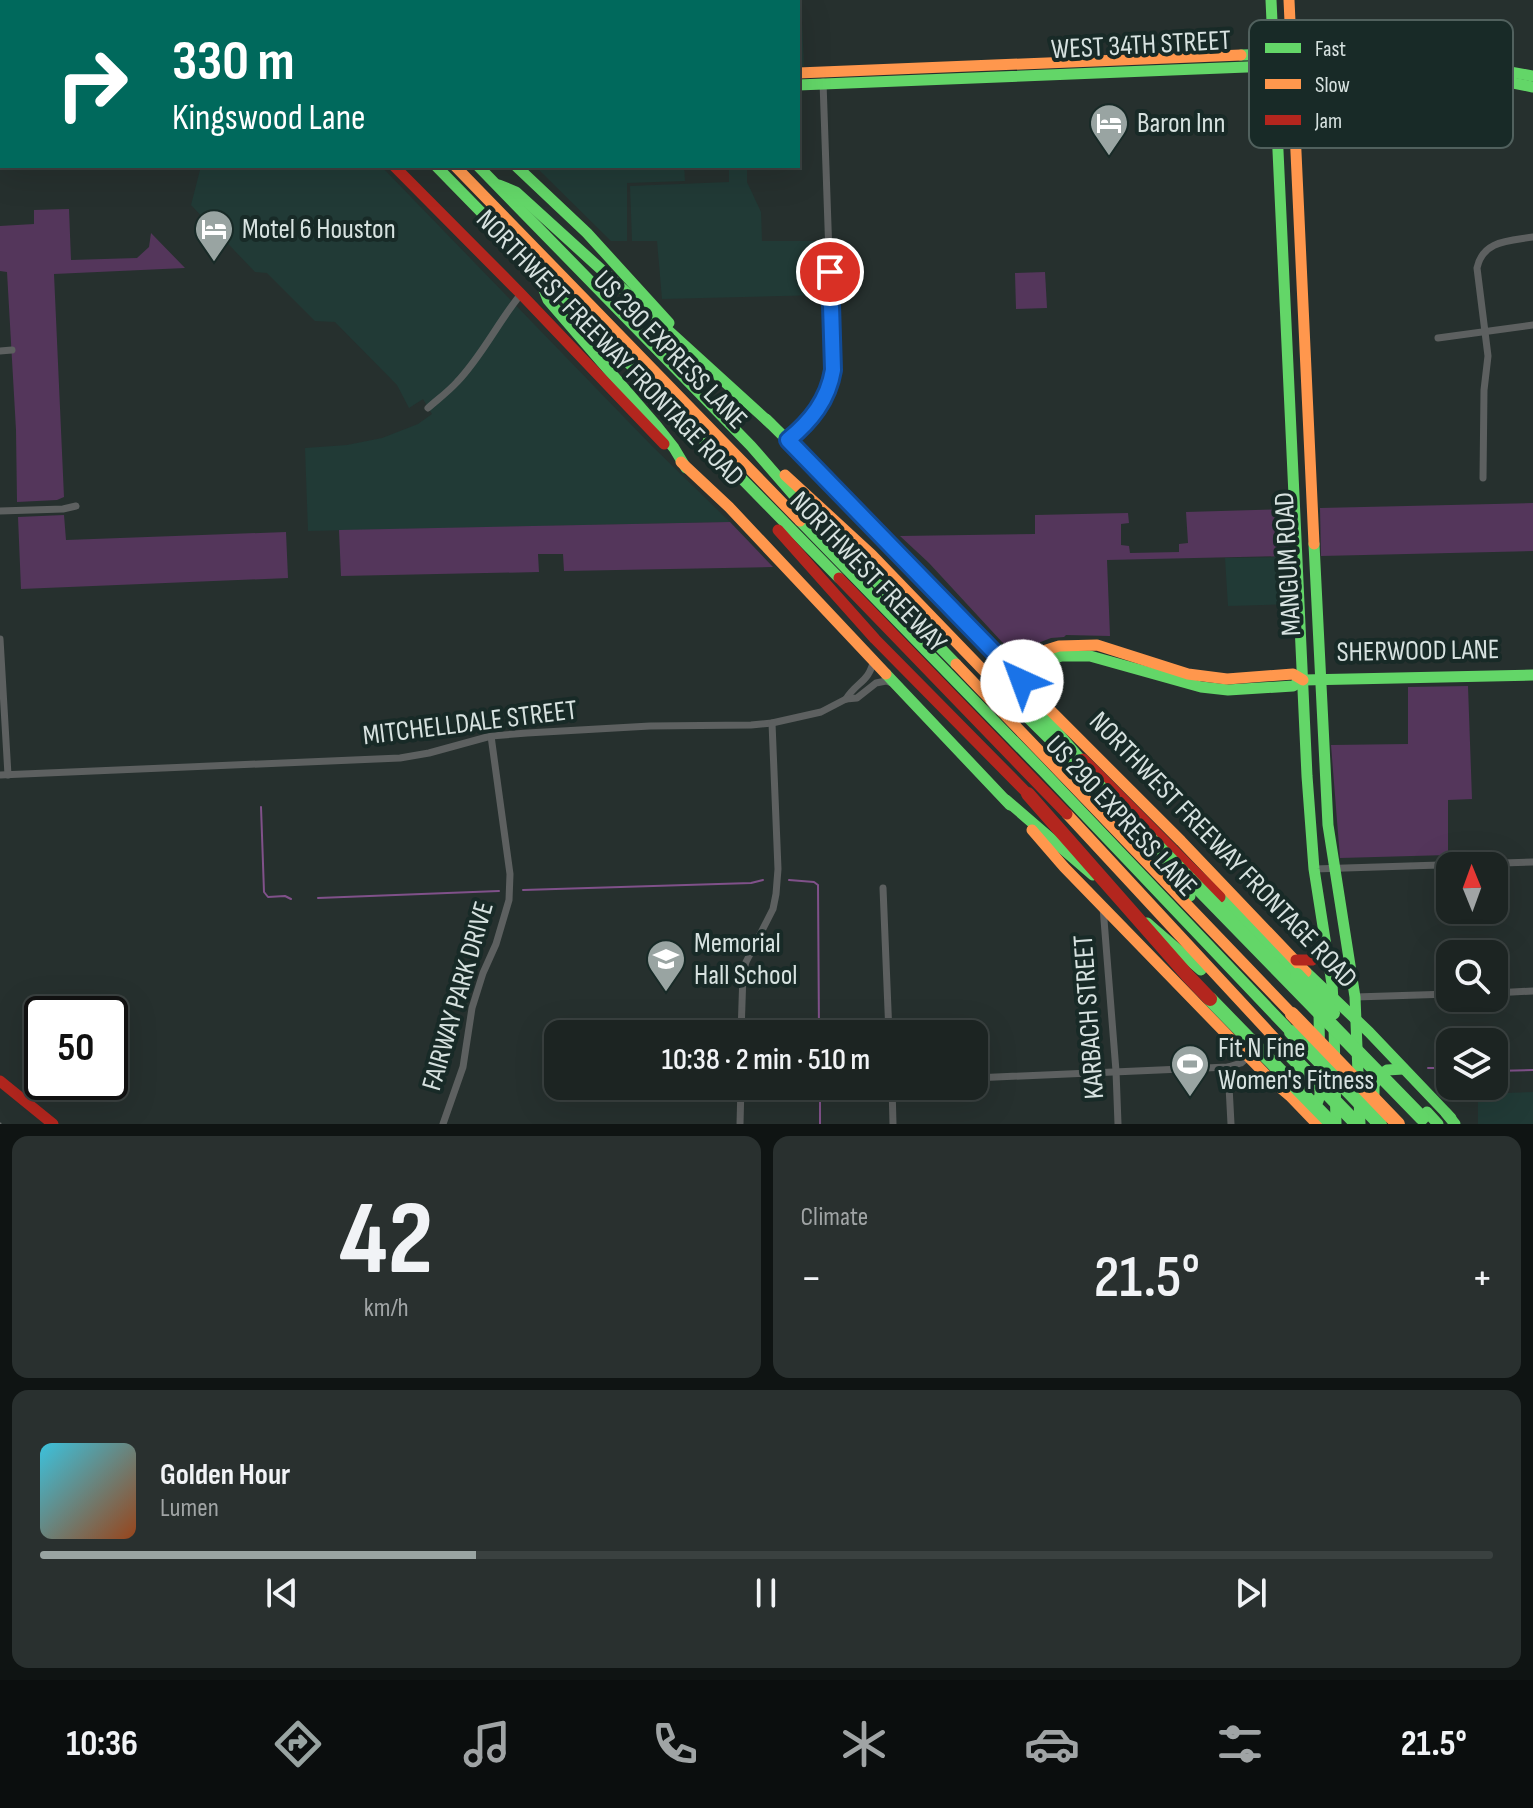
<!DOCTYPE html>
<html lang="en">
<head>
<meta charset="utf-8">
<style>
  :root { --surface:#1c2422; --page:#29302f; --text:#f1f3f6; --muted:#a0a4a5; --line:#3a4140; --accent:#99a4a2 }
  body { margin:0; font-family:"Sofia Sans Condensed",sans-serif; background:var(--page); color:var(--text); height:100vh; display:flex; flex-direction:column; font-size:30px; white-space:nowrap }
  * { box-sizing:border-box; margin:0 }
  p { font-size:26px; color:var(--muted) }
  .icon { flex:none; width:44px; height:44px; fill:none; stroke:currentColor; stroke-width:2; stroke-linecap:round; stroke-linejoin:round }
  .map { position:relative; height:1124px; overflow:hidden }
  .details { display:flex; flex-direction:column; gap:12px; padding:12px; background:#0f1413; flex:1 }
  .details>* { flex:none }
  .guide { position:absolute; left:0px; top:0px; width:800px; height:168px; box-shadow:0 8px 32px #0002,0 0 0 2px var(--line); background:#00695c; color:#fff; overflow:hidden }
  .needle { width:52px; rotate:359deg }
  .fabs { position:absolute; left:1436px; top:852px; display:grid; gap:16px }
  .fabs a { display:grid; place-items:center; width:72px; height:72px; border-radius:16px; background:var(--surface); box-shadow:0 8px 32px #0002,0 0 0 2px var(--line); font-size:40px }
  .speed { position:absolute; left:24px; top:996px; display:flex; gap:16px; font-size:40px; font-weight:700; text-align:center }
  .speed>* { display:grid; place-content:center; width:104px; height:104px; border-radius:50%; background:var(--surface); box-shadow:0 8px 32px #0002,0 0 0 2px var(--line); line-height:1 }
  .speed .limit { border:4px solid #111; border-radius:12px; background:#fff; color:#111 }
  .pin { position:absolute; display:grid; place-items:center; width:68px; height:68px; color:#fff; margin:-34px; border:4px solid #fff; border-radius:50%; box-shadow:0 2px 8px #0007 }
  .me { position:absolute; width:88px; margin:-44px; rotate:317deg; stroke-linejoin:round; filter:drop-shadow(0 0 6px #0008) }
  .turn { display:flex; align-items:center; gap:28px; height:168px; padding:0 40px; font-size:36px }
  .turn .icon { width:104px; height:104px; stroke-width:2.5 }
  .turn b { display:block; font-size:56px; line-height:68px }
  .big { font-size:60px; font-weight:600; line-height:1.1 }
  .details .card { flex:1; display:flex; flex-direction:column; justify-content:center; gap:12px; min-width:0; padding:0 28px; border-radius:16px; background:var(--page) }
  .details .dial { align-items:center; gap:0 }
  .dial b { font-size:104px; line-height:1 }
  .song { display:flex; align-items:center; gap:24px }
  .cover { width:96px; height:96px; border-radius:12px; background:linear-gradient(135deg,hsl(190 70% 55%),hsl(20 70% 35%)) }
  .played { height:8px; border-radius:4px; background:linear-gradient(90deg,var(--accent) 30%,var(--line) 30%) }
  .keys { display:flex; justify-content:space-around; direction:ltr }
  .heat { display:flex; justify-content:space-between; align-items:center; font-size:44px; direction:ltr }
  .details .tiles { flex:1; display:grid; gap:12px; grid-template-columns:1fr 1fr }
  .card:last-child { grid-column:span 2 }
  .trip { position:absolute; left:544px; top:1020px; width:444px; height:80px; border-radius:16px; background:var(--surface); box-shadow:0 8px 32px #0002,0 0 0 2px var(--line); font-weight:600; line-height:80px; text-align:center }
  .dock { display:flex; height:128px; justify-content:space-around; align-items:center; background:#0b0e0e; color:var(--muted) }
  .dock .icon { width:56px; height:56px }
  .dock .active { color:var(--accent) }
  .dock b { font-size:36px; color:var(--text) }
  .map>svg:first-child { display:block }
  .built { fill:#213a36 }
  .green { fill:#54365b }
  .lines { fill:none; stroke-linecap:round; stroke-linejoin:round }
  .stream { stroke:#80518a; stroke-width:2 }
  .street { stroke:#5d6060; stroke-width:7 }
  .fast { stroke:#63d668; stroke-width:11 }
  .slow { stroke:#ff974d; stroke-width:11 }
  .jam { stroke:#b3261e; stroke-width:11 }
  .rail { stroke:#666a6a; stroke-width:2; stroke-dasharray:4 8; stroke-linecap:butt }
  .fast-bridge { stroke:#63d668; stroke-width:14 }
  .slow-bridge { stroke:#ff974d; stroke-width:14 }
  .jam-bridge { stroke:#b3261e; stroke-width:14 }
  .route-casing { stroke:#114b97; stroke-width:20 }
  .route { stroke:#1a73e8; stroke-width:14 }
  .labels { text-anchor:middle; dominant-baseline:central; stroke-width:8; stroke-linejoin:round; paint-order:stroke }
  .street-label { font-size:28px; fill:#d7e2e0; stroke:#182a27 }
  .poi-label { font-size:28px; fill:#d7e2e0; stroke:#182a27; text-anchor:start }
  .key { fill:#182a27; stroke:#51615e; stroke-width:2 }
  .key-label { font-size:22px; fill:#d7e2e0 }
</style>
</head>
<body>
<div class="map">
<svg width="1533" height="1124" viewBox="0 0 1533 1124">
  <rect width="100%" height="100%" fill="#26302e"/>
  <g class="built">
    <polygon points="359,0 801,0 804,66 798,66 798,2 361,2"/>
    <polygon points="201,166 381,166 652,446 730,522 308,531 305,448 347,445 382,438 418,424 432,414 423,399 409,408 397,385 335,322 315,321 267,273 255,272 191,205"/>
    <polygon points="535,166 684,166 685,181 627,183 627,241 611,241"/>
    <polygon points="729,166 747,166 747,182 761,212 762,241 819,241 821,295 662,299 657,241 632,241 630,186 729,182"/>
    <polygon points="1289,557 1294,604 1228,606 1225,558"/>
    <polygon points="1533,1092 1533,1124 1478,1124 1478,1094"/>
  </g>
  <g class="green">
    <polygon points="69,209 71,260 137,258 149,247 151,233 185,268 54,274 64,497 57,500 17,502 16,430 7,272 0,271 0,226 34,224 34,210"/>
    <polygon points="1045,272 1047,308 1016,309 1015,273"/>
    <polygon points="1533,503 1533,551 1321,556 1320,508"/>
    <polygon points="1287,509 1289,556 1107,560 1110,636 1066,635 1064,637 1051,638 1015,652 1002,642 929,563 900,536 1035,534 1035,515 1128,513 1129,523 1121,524 1121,545 1129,546 1130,553 1179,552 1179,544 1188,543 1186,512"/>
    <polygon points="64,515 66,540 286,532 288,578 21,589 18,517"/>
    <polygon points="730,522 773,567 564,571 563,554 538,554 539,572 341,576 339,530"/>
    <polygon points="1468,686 1472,799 1448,800 1448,855 1340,858 1331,745 1408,744 1408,687"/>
  </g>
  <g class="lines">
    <g class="stream">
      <polyline points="261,807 264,892 268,897 285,896 291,899"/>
      <polyline points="789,880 814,882 818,885 819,1034"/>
      <polyline points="523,890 751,883 763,880"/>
      <polyline points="318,898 499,891"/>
      <polyline points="1428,1068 1450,1068"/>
      <polyline points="1494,1071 1533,1070"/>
      <polyline points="820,1086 820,1124"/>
    </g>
    <g class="street">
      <polyline points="1438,338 1533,325"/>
      <polyline points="0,351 12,350"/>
      <path d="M428,408c10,-9 20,-16 29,-26 25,-26 41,-60 64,-88"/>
      <path d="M788,440c23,-19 40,-40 45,-70l-10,-288"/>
      <path d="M1483,478l1,-88 4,-34 -11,-88c6,-28 32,-27 56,-31"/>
      <polyline points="0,511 63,509 76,506"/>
      <polyline points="0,639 8,775"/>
      <path d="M846,699c11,-18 23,-16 28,-40"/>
      <polyline points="0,775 400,758 429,753 491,736 527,733 650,726 751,725 772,723 821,712 846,699 857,698 876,683 886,681 892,683"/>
      <polyline points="1314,869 1533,862"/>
      <polyline points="883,888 889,1034"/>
      <polyline points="1103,907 1116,1071 1118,1124"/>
      <polyline points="1494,993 1533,991"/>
      <polyline points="1355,997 1450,994"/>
      <polyline points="741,1034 743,973 746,962 773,909 776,894 778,869 772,723"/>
      <polyline points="1228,1067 1231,1124"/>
      <polyline points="974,1078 1228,1067 1241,1063 1249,1056"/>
      <polyline points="892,1086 893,1124"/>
      <polyline points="443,1124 463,1067 472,1008 483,973 496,944 509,900 510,874 491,736"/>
      <polyline points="740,1124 741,1086"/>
    </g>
    <g class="fast">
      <polyline points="272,0 274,2"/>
      <polyline points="293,0 295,2"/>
      <polyline points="348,0 350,2"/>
      <polyline points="1271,0 1307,776 1314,869 1332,984 1333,1001"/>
      <polyline points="1241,55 1366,52 1410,54 1533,76"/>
      <polyline points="798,85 1372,62 1443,69 1533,87"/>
      <polyline points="436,166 839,578"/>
      <polyline points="478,166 751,446 804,507 956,664"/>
      <polyline points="516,166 587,233 669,323"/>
      <polyline points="499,185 516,192 771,424"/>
      <polyline points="539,277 548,300 655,424 674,448 686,468"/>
      <polyline points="766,419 850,502 1014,673"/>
      <polyline points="800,521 1043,771 1291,1032"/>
      <polyline points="1314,544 1328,825 1355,997 1360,1124"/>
      <polyline points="1011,669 1030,700 1087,767"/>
      <polyline points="886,674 1010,805"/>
      <polyline points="1032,693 1036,670 1044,662 1061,656 1090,656 1201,687 1228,690 1293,686 1303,680 1533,675"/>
      <polyline points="1006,800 1093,875"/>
      <polyline points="1153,849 1190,896"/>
      <polyline points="1220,897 1297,975"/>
      <polyline points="1147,923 1201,970"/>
      <polyline points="1306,972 1369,1032 1451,1118"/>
      <polyline points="1334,1026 1336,1124"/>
      <polyline points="1374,1102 1374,1086 1378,1076 1387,1070 1403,1069"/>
      <polyline points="1305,1103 1314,1104 1318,1101 1320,1095 1319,1009"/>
      <polyline points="1427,1112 1438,1124"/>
      <polyline points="1446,1113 1455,1124"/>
    </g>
    <g class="slow">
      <polyline points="1289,0 1314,544"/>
      <polyline points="798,73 1241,55"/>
      <polyline points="0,104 2,104"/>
      <polyline points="0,117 2,117"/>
      <polyline points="455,166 800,521"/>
      <polyline points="681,462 729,507 886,674"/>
      <polyline points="785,475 872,555 1009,697"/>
      <polyline points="1005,663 1059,646 1097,645 1188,674 1227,679 1293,674 1303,680"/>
      <polyline points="956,664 1292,1014"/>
      <polyline points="1029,689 1181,841 1306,972"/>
      <polyline points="1067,814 1292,1057"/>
      <polyline points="1032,830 1064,867 1271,1080 1290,1096 1317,1124"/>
    </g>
    <g class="jam">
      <polyline points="235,0 237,2"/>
      <polyline points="316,0 318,2"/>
      <polyline points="394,166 521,294 664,444"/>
      <polyline points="778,530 875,639 1028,794"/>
      <polyline points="839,578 1067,814"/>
      <polyline points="1083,759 1220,897"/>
      <polyline points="1296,960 1312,960 1326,951"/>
      <polyline points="0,1081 53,1124"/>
    </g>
    <polyline class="rail" points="0,1123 1,1124"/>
    <g class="fast-bridge">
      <polyline points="1009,697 1085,772 1422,1118"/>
      <polyline points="1297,975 1333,1013"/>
      <polyline points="1210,999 1332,1124"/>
      <polyline points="1291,1032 1380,1124"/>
      <polyline points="1292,1057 1357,1124"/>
    </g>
    <polyline class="slow-bridge" points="1292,1014 1398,1124"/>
    <polyline class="jam-bridge" points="1028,794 1188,976 1210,999"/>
  </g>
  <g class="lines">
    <g class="route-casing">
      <path id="route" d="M830,272l3,98c-5,30 -22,51 -45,70l234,241"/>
    </g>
    <use href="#route" class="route"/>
  </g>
  <defs>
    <g id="hotel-pin" transform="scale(2)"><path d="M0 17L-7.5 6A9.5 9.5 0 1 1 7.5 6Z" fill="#99a4a2" stroke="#182a27"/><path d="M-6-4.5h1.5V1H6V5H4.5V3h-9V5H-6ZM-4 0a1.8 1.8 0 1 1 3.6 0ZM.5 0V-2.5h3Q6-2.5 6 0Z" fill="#fff"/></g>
    <g id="school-pin" transform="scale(2)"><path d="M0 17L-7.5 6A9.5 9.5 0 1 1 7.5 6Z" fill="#99a4a2" stroke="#182a27"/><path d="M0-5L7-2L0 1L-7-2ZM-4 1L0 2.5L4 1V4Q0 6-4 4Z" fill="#fff"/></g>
    <g id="stadium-pin" transform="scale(2)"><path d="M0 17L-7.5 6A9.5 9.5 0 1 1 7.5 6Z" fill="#99a4a2" stroke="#182a27"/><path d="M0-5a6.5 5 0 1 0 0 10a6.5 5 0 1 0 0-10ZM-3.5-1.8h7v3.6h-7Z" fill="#fff"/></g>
  </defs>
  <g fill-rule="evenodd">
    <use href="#hotel-pin" x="1109" y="123"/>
    <use href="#hotel-pin" x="214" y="229"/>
    <use href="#school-pin" x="666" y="959"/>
    <use href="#stadium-pin" x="1190" y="1064"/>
  </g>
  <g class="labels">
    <g class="street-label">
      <text transform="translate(1141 45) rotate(-3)">WEST 34TH STREET</text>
      <text transform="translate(610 348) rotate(46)">NORTHWEST FREEWAY FRONTAGE ROAD</text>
      <text transform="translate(670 350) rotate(46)">US 290 EXPRESS LANE</text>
      <text transform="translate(1288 564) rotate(-93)">MANGUM ROAD</text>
      <text transform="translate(868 572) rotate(46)">NORTHWEST FREEWAY</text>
      <text transform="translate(1418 651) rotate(-1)">SHERWOOD LANE</text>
      <text transform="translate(470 723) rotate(-7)">MITCHELLDALE STREET</text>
      <text transform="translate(1121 816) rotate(47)">US 290 EXPRESS LANE</text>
      <text transform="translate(1223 850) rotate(46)">NORTHWEST FREEWAY FRONTAGE ROAD</text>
      <text transform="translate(458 996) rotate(-74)">FAIRWAY PARK DRIVE</text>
      <text transform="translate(1089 1017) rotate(-94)">KARBACH STREET</text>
    </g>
    <g class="poi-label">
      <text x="1137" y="123">Baron Inn</text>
      <text x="242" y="229">Motel 6 Houston</text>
      <text x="694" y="943">Memorial<tspan x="694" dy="32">Hall School</tspan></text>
      <text x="1218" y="1048">Fit N Fine<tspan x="1218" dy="32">Women's Fitness</tspan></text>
    </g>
  </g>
  <rect x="1249" y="20" width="264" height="128" rx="12" class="key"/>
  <rect x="1265" y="43" width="36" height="10" fill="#63d668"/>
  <rect x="1265" y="79" width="36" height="10" fill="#ff974d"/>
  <rect x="1265" y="115" width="36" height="10" fill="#b3261e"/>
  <g class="key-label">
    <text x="1315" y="56">Fast</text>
    <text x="1315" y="92">Slow</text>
    <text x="1315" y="128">Jam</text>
  </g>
</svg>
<div class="fabs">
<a><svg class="needle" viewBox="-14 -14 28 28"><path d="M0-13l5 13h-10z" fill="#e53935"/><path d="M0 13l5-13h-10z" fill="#a0a4a5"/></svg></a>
<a><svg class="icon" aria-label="search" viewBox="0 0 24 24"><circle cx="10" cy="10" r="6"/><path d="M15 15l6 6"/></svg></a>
<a><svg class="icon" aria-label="layers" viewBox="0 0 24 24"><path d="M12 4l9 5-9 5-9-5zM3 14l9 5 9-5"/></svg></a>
</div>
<div class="speed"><div class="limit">50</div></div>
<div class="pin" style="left:830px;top:272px;background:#d93025"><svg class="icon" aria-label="arrive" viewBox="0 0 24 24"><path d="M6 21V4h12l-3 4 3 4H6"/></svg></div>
<svg class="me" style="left:1022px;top:681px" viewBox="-20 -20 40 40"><circle r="19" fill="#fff"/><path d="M0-13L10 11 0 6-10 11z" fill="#1a73e8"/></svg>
<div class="trip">10:38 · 2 min · 510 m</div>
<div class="guide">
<div class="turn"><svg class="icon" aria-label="right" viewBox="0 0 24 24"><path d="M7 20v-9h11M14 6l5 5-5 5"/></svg><div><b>330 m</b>Kingswood Lane</div></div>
</div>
</div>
<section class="details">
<div class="tiles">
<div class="card dial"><b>42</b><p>km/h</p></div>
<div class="card"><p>Climate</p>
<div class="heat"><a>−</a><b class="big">21.5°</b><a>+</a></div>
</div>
<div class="card">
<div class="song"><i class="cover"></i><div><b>Golden Hour</b><p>Lumen</p></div></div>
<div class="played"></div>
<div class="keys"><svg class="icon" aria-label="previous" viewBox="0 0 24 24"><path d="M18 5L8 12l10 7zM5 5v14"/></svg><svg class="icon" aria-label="pause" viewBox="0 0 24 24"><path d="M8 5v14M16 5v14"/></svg><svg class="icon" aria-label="next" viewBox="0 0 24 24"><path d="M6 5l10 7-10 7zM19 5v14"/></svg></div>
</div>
</div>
</section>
<nav class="dock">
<b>10:36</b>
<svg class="icon active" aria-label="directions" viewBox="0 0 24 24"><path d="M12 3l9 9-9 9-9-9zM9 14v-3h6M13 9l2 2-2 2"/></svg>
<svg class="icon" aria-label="music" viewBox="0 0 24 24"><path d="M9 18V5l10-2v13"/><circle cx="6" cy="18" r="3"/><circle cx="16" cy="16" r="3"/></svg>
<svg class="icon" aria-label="phone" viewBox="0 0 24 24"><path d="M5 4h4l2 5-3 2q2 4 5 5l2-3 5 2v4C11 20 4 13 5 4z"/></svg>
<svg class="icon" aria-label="climate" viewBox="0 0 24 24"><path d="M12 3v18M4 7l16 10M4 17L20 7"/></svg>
<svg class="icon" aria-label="car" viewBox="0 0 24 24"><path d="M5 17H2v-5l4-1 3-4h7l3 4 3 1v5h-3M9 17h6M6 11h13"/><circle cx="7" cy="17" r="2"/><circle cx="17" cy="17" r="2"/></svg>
<svg class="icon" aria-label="filters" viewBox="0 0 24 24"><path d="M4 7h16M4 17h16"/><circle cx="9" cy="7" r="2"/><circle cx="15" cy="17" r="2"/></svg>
<b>21.5°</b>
</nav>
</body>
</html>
